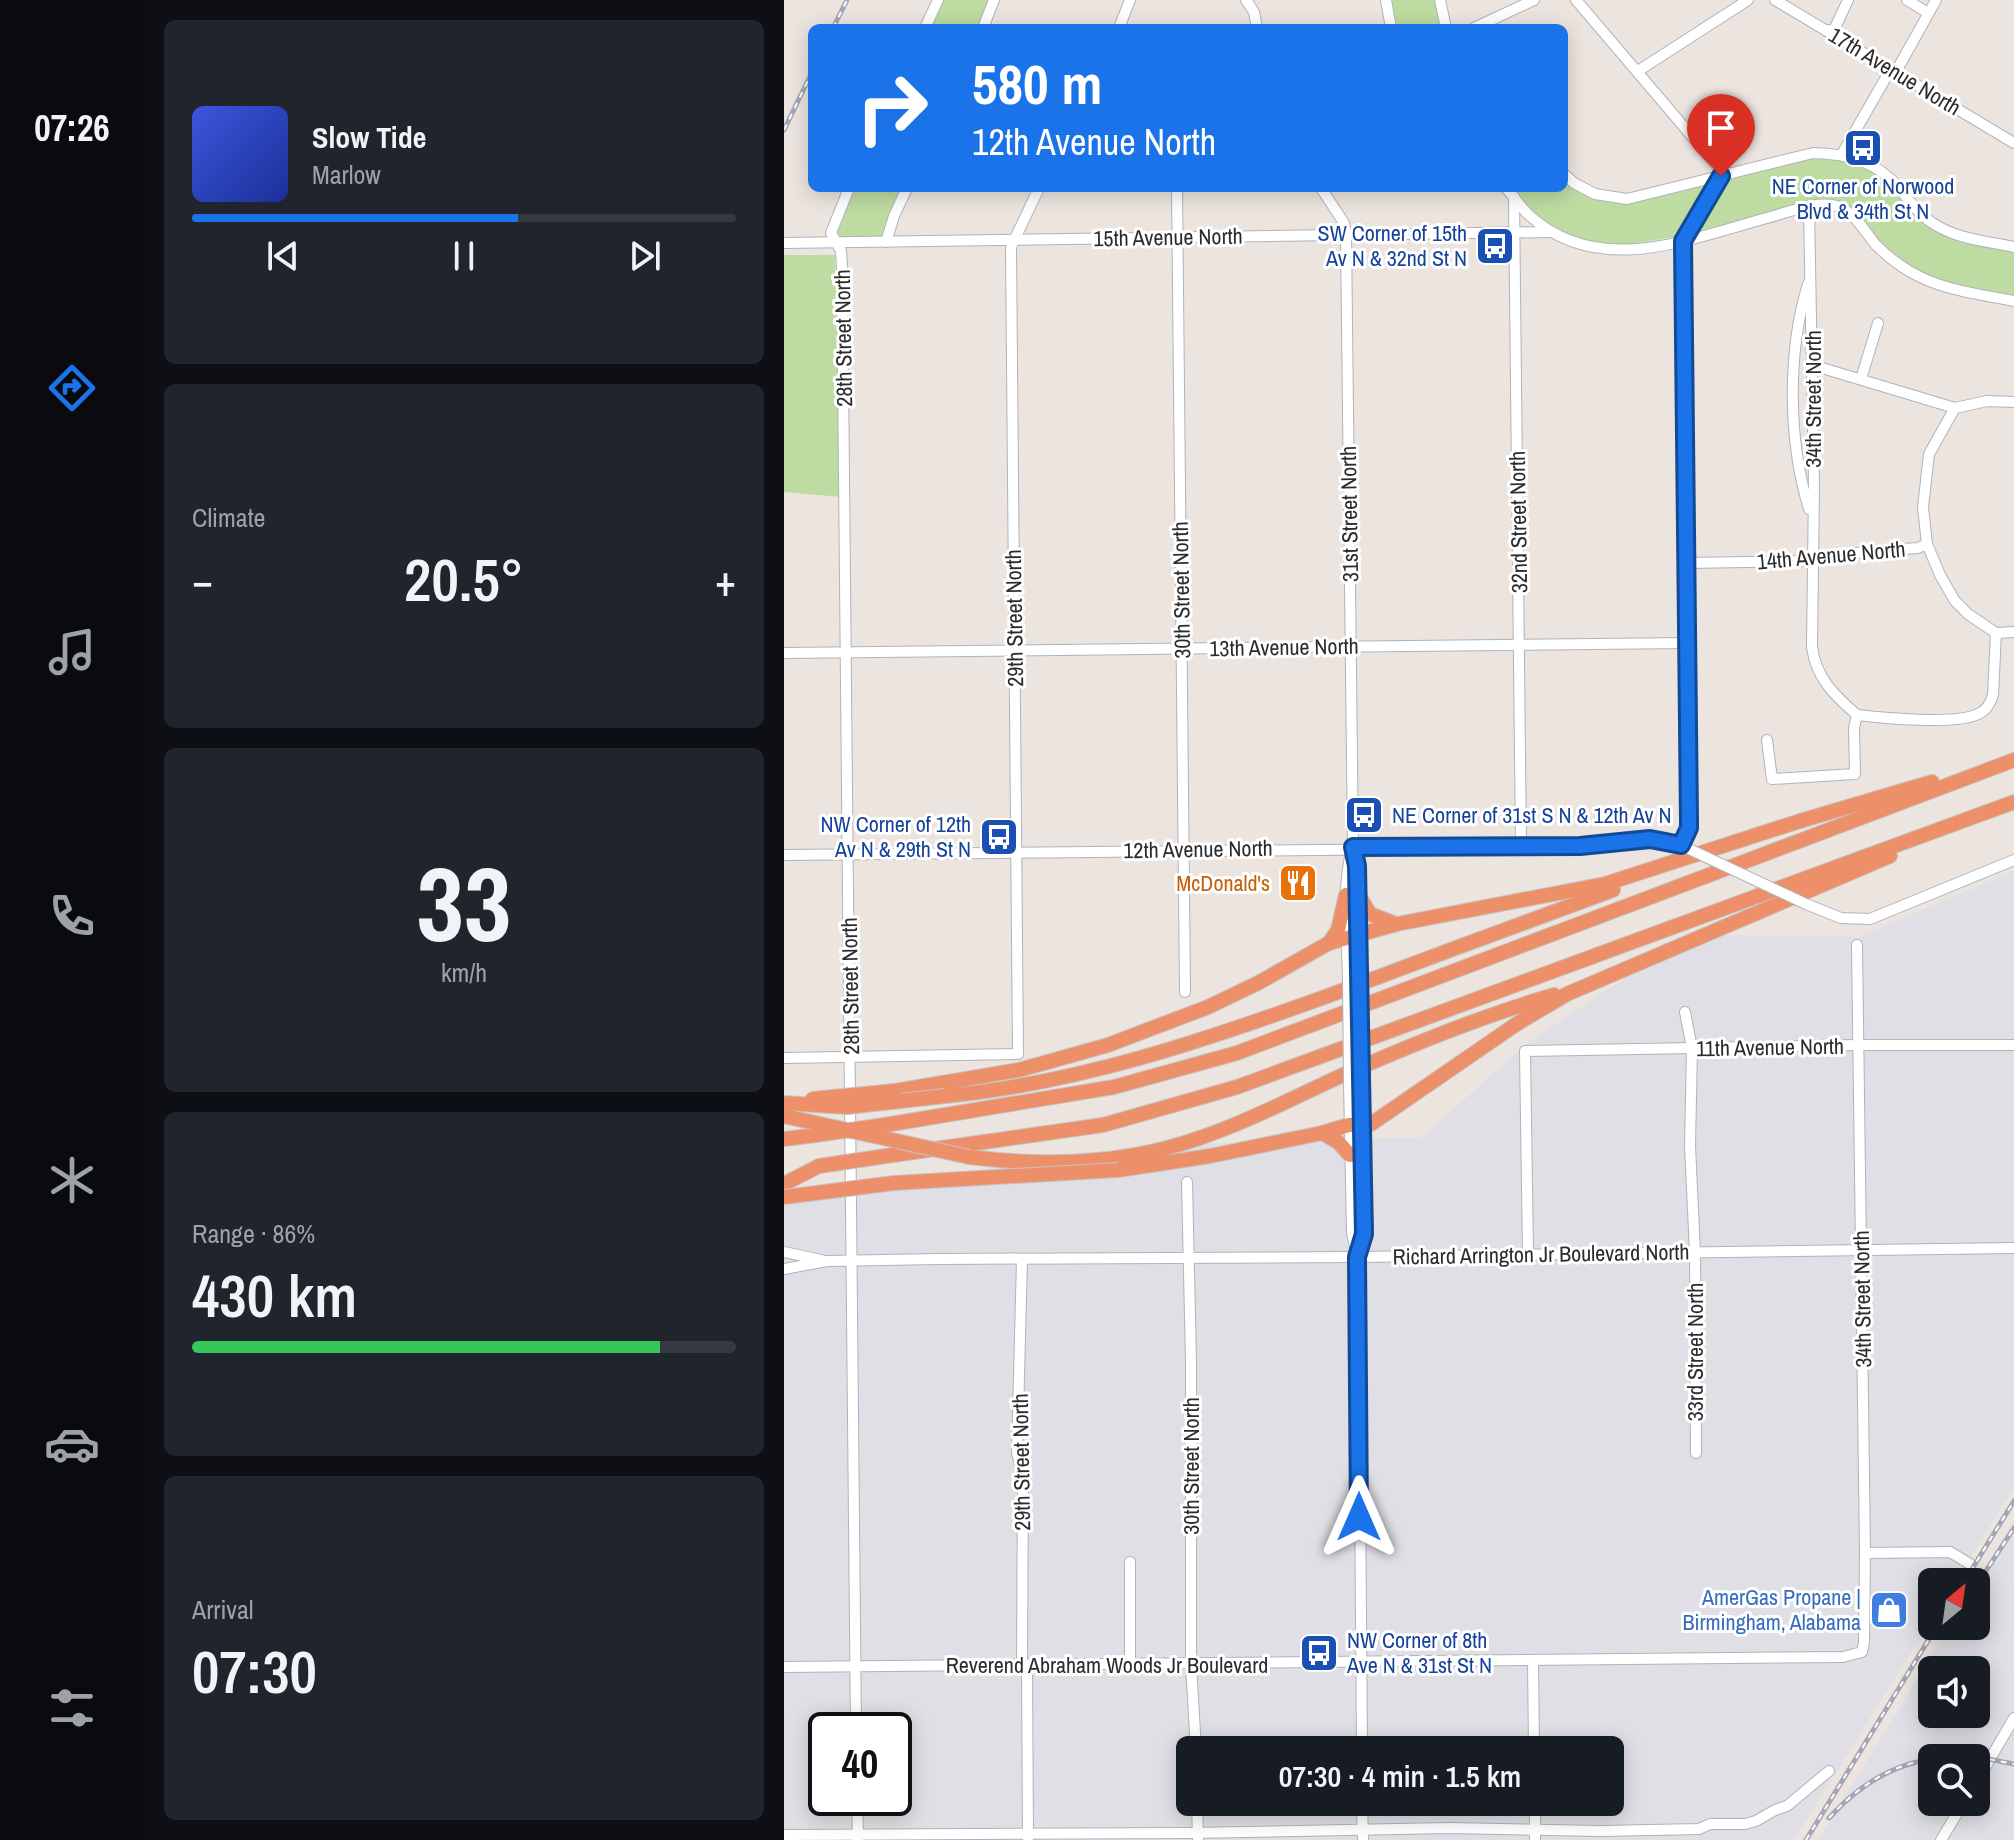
<!DOCTYPE html>
<html lang="en">
<head>
<meta charset="utf-8">
<style>
  :root { --surface:#171b24; --page:#20242c; --text:#f1f3f6; --muted:#9ea1a6; --line:#363941; --accent:#1a73e8 }
  body { margin:0; font-family:"Archivo Narrow",sans-serif; background:var(--page); color:var(--text); height:100vh; display:flex; flex-direction:column; font-size:30px; white-space:nowrap }
  * { box-sizing:border-box; margin:0 }
  p { font-size:26px; color:var(--muted) }
  .icon { flex:none; width:44px; height:44px; fill:none; stroke:currentColor; stroke-width:2; stroke-linecap:round; stroke-linejoin:round }
  .map { position:relative; flex:1; overflow:hidden }
  .panel { display:flex; flex-direction:column; gap:20px; padding:20px; background:#0d0f14; width:640px }
  .panel>* { flex:none }
  .guide { position:absolute; left:24px; top:24px; width:760px; height:168px; border-radius:12px; box-shadow:0 4px 20px #0003; background:#1a73e8; color:#fff; overflow:hidden }
  .needle { width:52px; rotate:29deg }
  .fabs { position:absolute; left:1134px; top:1568px; display:grid; gap:16px }
  .fabs a { display:grid; place-items:center; width:72px; height:72px; border-radius:12px; background:var(--surface); box-shadow:0 4px 20px #0003; font-size:40px }
  .speed { position:absolute; left:24px; top:1712px; display:flex; gap:16px; font-size:40px; font-weight:700; text-align:center }
  .speed>* { display:grid; place-content:center; width:104px; height:104px; border-radius:50%; background:var(--surface); box-shadow:0 4px 20px #0003; line-height:1 }
  .speed .limit { border:4px solid #111; border-radius:12px; background:#fff; color:#111 }
  .pin { position:absolute; display:grid; place-items:center; width:68px; height:68px; color:#fff; margin:-82px -34px; border-radius:50% 50% 50% 0; rotate:-45deg; box-shadow:0 0 8px #0007 }
  .pin .icon { rotate:45deg }
  .me { position:absolute; width:88px; margin:-44px; rotate:0deg; stroke-linejoin:round; filter:drop-shadow(0 0 6px #0008) }
  .turn { display:flex; align-items:center; gap:28px; height:168px; padding:0 32px; font-size:36px }
  .turn .icon { width:104px; height:104px; stroke-width:2.5 }
  .turn b { display:block; font-size:56px; line-height:68px }
  .big { font-size:60px; font-weight:600; line-height:1.1 }
  .panel .widget { flex:1; display:flex; flex-direction:column; justify-content:center; gap:12px; min-width:0; padding:0 28px; border-radius:12px; background:var(--page) }
  .panel .dial { align-items:center; gap:0 }
  .dial b { font-size:104px; line-height:1 }
  .song { display:flex; align-items:center; gap:24px }
  .cover { width:96px; height:96px; border-radius:12px; background:linear-gradient(135deg,hsl(230 70% 55%),hsl(230 70% 35%)) }
  .played { height:8px; border-radius:4px; background:linear-gradient(90deg,var(--accent) 60%,var(--line) 60%) }
  .keys { display:flex; justify-content:space-around; direction:ltr }
  .heat { display:flex; justify-content:space-between; align-items:center; font-size:44px; direction:ltr }
  .charge { height:12px; border-radius:6px; background:linear-gradient(90deg,#34c759 86%,var(--line) 0) }
  .trip { position:absolute; left:392px; top:1736px; width:448px; height:80px; border-radius:12px; background:var(--surface); box-shadow:0 4px 20px #0003; font-weight:600; line-height:80px; text-align:center }
  main { display:flex; flex:1; min-height:0 }
  .tabs { display:flex; flex-direction:column; width:144px; justify-content:space-around; align-items:center; background:#090b0e; color:var(--muted) }
  .tabs .icon { width:56px; height:56px }
  .tabs .current { color:var(--accent) }
  .tabs b { font-size:36px; color:var(--text) }
  .map>svg:first-child { display:block }
  .industrial { fill:#e0dfe5; fill-rule:evenodd }
  .park { fill:#bedca2 }
  .lines { fill:none; stroke-linecap:round; stroke-linejoin:round }
  .minor-casing { stroke:#b0b3ba; stroke-width:12 }
  .highway-casing { stroke:#c4c4c4; stroke-width:16 }
  .minor { stroke:#fff; stroke-width:10 }
  .highway { stroke:#ed9069; stroke-width:14 }
  .rail-casing { stroke:#a3a7b4; stroke-width:5 }
  .rail { stroke:#fff; stroke-width:2; stroke-dasharray:6; stroke-linecap:butt }
  .minor-bridge-casing { stroke:#b0b3ba; stroke-width:12; stroke-linecap:butt }
  .highway-bridge-casing { stroke:#c4c4c4; stroke-width:16; stroke-linecap:butt }
  .minor-bridge { stroke:#fff; stroke-width:10 }
  .highway-bridge { stroke:#ed9069; stroke-width:14 }
  .route-casing { stroke:#114b97; stroke-width:20 }
  .route { stroke:#1a73e8; stroke-width:14 }
  .labels { text-anchor:middle; dominant-baseline:central; stroke-width:6; stroke-linejoin:round; paint-order:stroke }
  .street-label { font-size:22px; fill:#2c2c2c; stroke:#fff }
  .transit-label { font-size:22px; fill:#164399; stroke:#fff; text-anchor:end }
  .food-label { font-size:22px; fill:#c56008; stroke:#fff; text-anchor:end }
  .shop-label { font-size:22px; fill:#366cbe; stroke:#fff; text-anchor:end }
</style>
</head>
<body>
<main>
<nav class="tabs">
<b>07:26</b>
<svg class="icon current" aria-label="directions" viewBox="0 0 24 24"><path d="M12 3l9 9-9 9-9-9zM9 14v-3h6M13 9l2 2-2 2"/></svg>
<svg class="icon" aria-label="music" viewBox="0 0 24 24"><path d="M9 18V5l10-2v13"/><circle cx="6" cy="18" r="3"/><circle cx="16" cy="16" r="3"/></svg>
<svg class="icon" aria-label="phone" viewBox="0 0 24 24"><path d="M5 4h4l2 5-3 2q2 4 5 5l2-3 5 2v4C11 20 4 13 5 4z"/></svg>
<svg class="icon" aria-label="climate" viewBox="0 0 24 24"><path d="M12 3v18M4 7l16 10M4 17L20 7"/></svg>
<svg class="icon" aria-label="car" viewBox="0 0 24 24"><path d="M5 17H2v-5l4-1 3-4h7l3 4 3 1v5h-3M9 17h6M6 11h13"/><circle cx="7" cy="17" r="2"/><circle cx="17" cy="17" r="2"/></svg>
<svg class="icon" aria-label="filters" viewBox="0 0 24 24"><path d="M4 7h16M4 17h16"/><circle cx="9" cy="7" r="2"/><circle cx="15" cy="17" r="2"/></svg>
</nav>
<section class="panel">
<div class="widget">
<div class="song"><i class="cover"></i><div><b>Slow Tide</b><p>Marlow</p></div></div>
<div class="played"></div>
<div class="keys"><svg class="icon" aria-label="previous" viewBox="0 0 24 24"><path d="M18 5L8 12l10 7zM5 5v14"/></svg><svg class="icon" aria-label="pause" viewBox="0 0 24 24"><path d="M8 5v14M16 5v14"/></svg><svg class="icon" aria-label="next" viewBox="0 0 24 24"><path d="M6 5l10 7-10 7zM19 5v14"/></svg></div>
</div>
<div class="widget"><p>Climate</p>
<div class="heat"><a>−</a><b class="big">20.5°</b><a>+</a></div>
</div>
<div class="widget dial"><b>33</b><p>km/h</p></div>
<div class="widget"><p>Range · 86%</p><b class="big">430 km</b><div class="charge"></div></div>
<div class="widget"><p>Arrival</p><b class="big">07:30</b></div>
</section>
<div class="map">
<svg width="1230" height="1840" viewBox="0 0 1230 1840">
  <rect width="100%" height="100%" fill="#ece5df"/>
  <g class="industrial">
    <path d="M1230,871v616l-59,95h-23v37l-138,221h-1010v-644l26,-7 388,-45 224,-7 105,-94 118,-78 80,-30 134,2zM42,1730h68v68h-68zM406,1750h420v52h-420z"/>
    <path d="M1230,1520v320h-195l130,-214h27v-44zM1148,1670h44v44h-44zM1148,1758h44v44h-44z"/>
  </g>
  <g class="park">
    <polygon points="154,0 205,0 196,28 141,28"/>
    <polygon points="606,0 651,0 659,28 613,28"/>
    <polygon points="1029,158 1058,160 1092,172 1136,220 1156,234 1230,251 1230,297 1149,279 1114,259 1092,239 1074,215 1021,204 895,236 830,247 786,238 749,213 727,188 780,188 780,178 790,189 822,200"/>
    <polygon points="65,188 120,188 99,238 55,238 48,225"/>
    <polygon points="0,255 51,255 58,497 0,492"/>
  </g>
  <g class="lines">
    <g class="minor-casing">
      <g id="minor">
        <polyline points="462,0 470,12 473,28"/>
        <polyline points="602,0 607,28"/>
        <polyline points="656,0 662,28"/>
        <polyline points="792,0 935,168 937,176 899,241 905,821 897,845"/>
        <polyline points="991,0 1230,143"/>
        <polyline points="1123,0 1144,13"/>
        <polyline points="141,28 154,0"/>
        <polyline points="199,28 210,0"/>
        <polyline points="335,28 346,0"/>
        <polyline points="690,28 750,0"/>
        <polyline points="1042,30 1050,30 1064,0"/>
        <polyline points="854,71 964,0"/>
        <polyline points="1058,154 1104,74 1114,68 1152,0"/>
        <path d="M780,174l10,9 21,11 32,5 186,-46c36,1 64,8 88,37 9,12 18,24 30,32 24,17 55,19 83,25"/>
        <polyline points="65,188 47,233 57,251 58,266 72,1730"/>
        <polyline points="393,188 401,992"/>
        <polyline points="537,188 560,223 562,235 569,847 573,866 576,973"/>
        <path d="M722,188c8,9 15,20 24,28 69,62 159,23 237,2 19,-5 44,-16 65,-13 22,4 31,25 44,40 10,10 21,19 33,26 31,19 70,23 105,30"/>
        <polyline points="730,197 737,848"/>
        <path d="M1025,207l5,279 -2,161c4,31 22,48 45,68"/>
        <polyline points="102,242 110,216 123,188"/>
        <polyline points="0,243 768,232"/>
        <path d="M1024,284c-21,69 -20,156 1,225"/>
        <polyline points="1028,365 1171,408"/>
        <polyline points="1077,379 1094,323"/>
        <polyline points="1230,402 1203,401 1171,408 1145,454 1139,507 1143,544 1156,575 1171,601 1184,614 1212,633 1230,632"/>
        <polyline points="902,563 1027,561 1085,551 1134,548 1143,544"/>
        <polyline points="0,653 903,643"/>
        <path d="M1073,715c26,3 100,10 121,-1 8,-3 13,-12 15,-19l3,-62"/>
        <polyline points="983,740 988,779 1071,774 1070,728 1073,715"/>
        <path d="M0,855l737,-7c23,-1 47,-1 70,-2 31,-3 63,-13 93,0"/>
        <polyline points="1022,904 1057,918 1086,919 1230,860"/>
        <path d="M564,977c-1,-42 -7,-87 4,-128"/>
        <polyline points="901,1012 908,1048 906,1146 911,1252 912,1453"/>
        <polyline points="0,1058 234,1054 227,247 255,188"/>
        <polyline points="565,1082 568,1232 573,1257 575,1356 578,1750"/>
        <polyline points="403,1182 407,1361 407,1664 412,1750"/>
        <polyline points="0,1252 37,1260"/>
        <polyline points="744,1254 741,1051 1074,1045 1230,1045"/>
        <polyline points="573,1255 580,1234 577,1078"/>
        <polyline points="238,1259 233,1453 239,1474 238,1665"/>
        <polyline points="0,1269 43,1261 155,1259 573,1257 1230,1248"/>
        <polyline points="1081,1553 1166,1552 1186,1564"/>
        <polyline points="346,1562 346,1665"/>
        <polyline points="749,1660 750,1750"/>
        <polyline points="243,1665 244,1838"/>
        <polyline points="0,1667 1059,1657 1078,1652 1080,1643 1081,1553 1073,945"/>
        <polyline points="1192,1783 1230,1718"/>
        <polyline points="73,1798 74,1838"/>
        <polyline points="413,1802 414,1838"/>
        <polyline points="578,1802 579,1840"/>
        <polyline points="751,1802 751,1840"/>
        <polyline points="0,1835 405,1833 665,1828 817,1831 915,1829 926,1824 961,1824 972,1821 991,1810 1003,1806 1045,1771"/>
        <polyline points="1157,1840 1180,1802"/>
      </g>
    </g>
    <g class="highway-casing">
      <g id="highway">
        <polyline points="574,894 586,914 612,924"/>
        <polyline points="545,943 554,930 562,895"/>
        <polyline points="111,1091 235,1070 324,1045 424,1007 474,983 545,943 613,924 821,884 1016,821 1148,782"/>
        <path d="M161,1096c135,-13 261,-56 388,-102 93,-35 187,-70 280,-104"/>
        <polyline points="107,1124 330,1087 453,1053 1230,760"/>
        <polyline points="538,1133 554,1142 566,1155"/>
        <polyline points="0,1139 32,1135"/>
        <polyline points="109,1155 319,1125 453,1087 1230,802"/>
        <path d="M185,1157c65,8 130,8 194,-8 59,-15 114,-43 169,-69 71,-32 146,-63 222,-85"/>
        <polyline points="334,1170 426,1156 538,1133 565,1125 587,1124 734,1023 783,994 1106,856"/>
        <polyline points="0,1184 35,1166"/>
      </g>
    </g>
    <use href="#minor" class="minor"/>
    <use href="#highway" class="highway"/>
    <g class="rail-casing">
      <g id="rail">
        <polyline points="49,28 63,0"/>
        <polyline points="0,130 28,72"/>
        <polyline points="1180,1582 1230,1501"/>
        <polyline points="1192,1586 1230,1528"/>
        <polyline points="1157,1758 1199,1758 1230,1764"/>
        <path d="M1045,1818c28,-31 61,-53 103,-59"/>
        <polyline points="1022,1840 1153,1626"/>
      </g>
    </g>
    <use href="#rail" class="rail"/>
    <g class="minor-bridge-casing">
      <g id="minor-bridge">
        <polyline points="905,849 1022,904"/>
        <polyline points="576,973 577,1078"/>
        <polyline points="564,977 565,1082"/>
      </g>
    </g>
    <g class="highway-bridge-casing">
      <g id="highway-bridge">
        <polyline points="28,1099 111,1091"/>
        <polyline points="0,1103 63,1107 161,1096"/>
        <polyline points="0,1116 185,1157"/>
        <polyline points="32,1135 107,1124"/>
        <polyline points="35,1166 109,1155"/>
        <polyline points="0,1197 110,1183 334,1170"/>
      </g>
    </g>
    <use href="#minor-bridge" class="minor-bridge"/>
    <use href="#highway-bridge" class="highway-bridge"/>
  </g>
  <g class="lines">
    <g class="route-casing">
      <polyline id="route" points="575,1517 573,1257 580,1234 573,866 569,847 796,846 866,839 897,845 905,828 905,821 899,241 937,176"/>
    </g>
    <use href="#route" class="route"/>
  </g>
  <defs>
    <g id="bus-square" transform="scale(2)"><rect x="-9" y="-9" width="18" height="18" rx="4" fill="#1a4fb4" stroke="#fff"/><path d="M-5-6H5V4H4V6H2V4H-2V6H-4V4H-5ZM-3.5-4V0h7V-4ZM-3.5 1.2v1.5H-2V1.2ZM2 1.2v1.5H3.5V1.2Z" fill="#fff"/></g>
    <g id="restaurant-square" transform="scale(2)"><rect x="-9" y="-9" width="18" height="18" rx="4" fill="#e8710a" stroke="#fff"/><path d="M-5-6h1v4h1v-4h1v4h1v-4h1v5L-1.5 .5V6h-2V.5L-5-1ZM5-6V6H3V1.5H1.5Q1.5-4 5-6Z" fill="#fff"/></g>
    <g id="shop-square" transform="scale(2)"><rect x="-9" y="-9" width="18" height="18" rx="4" fill="#3f7fe0" stroke="#fff"/><path d="M-5-2.5h2.3a2.7 3.5 0 0 1 5.4 0H5L5.5 6h-11ZM-1.5-2.5h3a1.5 2.3 0 0 0-3 0Z" fill="#fff"/></g>
  </defs>
  <g fill-rule="evenodd">
    <use href="#bus-square" x="1079" y="148"/>
    <use href="#bus-square" x="711" y="246"/>
    <use href="#bus-square" x="580" y="815"/>
    <use href="#bus-square" x="215" y="837"/>
    <use href="#restaurant-square" x="514" y="883"/>
    <use href="#shop-square" x="1105" y="1610"/>
    <use href="#bus-square" x="535" y="1653"/>
  </g>
  <g class="labels">
    <g class="street-label">
      <text transform="translate(1111 71) rotate(31)">17th Avenue North</text>
      <text transform="translate(384 237) rotate(-1)">15th Avenue North</text>
      <text transform="translate(59 338) rotate(-91)">28th Street North</text>
      <text transform="translate(1029 399) rotate(-90)">34th Street North</text>
      <text transform="translate(565 514) rotate(-91)">31st Street North</text>
      <text transform="translate(734 522) rotate(-91)">32nd Street North</text>
      <text transform="translate(1047 555) rotate(-5)">14th Avenue North</text>
      <text transform="translate(397 590) rotate(-91)">30th Street North</text>
      <text transform="translate(230 618) rotate(-91)">29th Street North</text>
      <text transform="translate(500 647) rotate(-1)">13th Avenue North</text>
      <text transform="translate(414 849) rotate(-1)">12th Avenue North</text>
      <text transform="translate(66 986) rotate(-91)">28th Street North</text>
      <text transform="translate(986 1047) rotate(-1)">11th Avenue North</text>
      <text transform="translate(757 1254) rotate(-1)">Richard Arrington Jr Boulevard North</text>
      <text transform="translate(1078 1299) rotate(-91)">34th Street North</text>
      <text transform="translate(911 1352) rotate(-90)">33rd Street North</text>
      <text transform="translate(237 1462) rotate(-91)">29th Street North</text>
      <text transform="translate(407 1466) rotate(-90)">30th Street North</text>
      <text x="323" y="1665">Reverend Abraham Woods Jr Boulevard</text>
    </g>
    <g class="transit-label">
      <text x="1079" y="186" text-anchor="middle">NE Corner of Norwood<tspan x="1079" dy="25">Blvd &amp; 34th St N</tspan></text>
      <text x="683" y="233">SW Corner of 15th<tspan x="683" dy="25">Av N &amp; 32nd St N</tspan></text>
      <text x="608" y="815" text-anchor="start">NE Corner of 31st S N &amp; 12th Av N</text>
      <text x="187" y="824">NW Corner of 12th<tspan x="187" dy="25">Av N &amp; 29th St N</tspan></text>
      <text x="563" y="1640" text-anchor="start">NW Corner of 8th<tspan x="563" dy="25">Ave N &amp; 31st St N</tspan></text>
    </g>
    <g class="food-label">
      <text x="486" y="883">McDonald's</text>
    </g>
    <g class="shop-label">
      <text x="1077" y="1597">AmerGas Propane |<tspan x="1077" dy="25">Birmingham, Alabama</tspan></text>
    </g>
  </g>
</svg>
<div class="fabs">
<a><svg class="needle" viewBox="-14 -14 28 28"><path d="M0-13l5 13h-10z" fill="#e53935"/><path d="M0 13l5-13h-10z" fill="#9ea1a6"/></svg></a>
<a><svg class="icon" aria-label="sound" viewBox="0 0 24 24"><path d="M4 9h4l5-4v14l-5-4H4zM17 9q2 3 0 6"/></svg></a>
<a><svg class="icon" aria-label="search" viewBox="0 0 24 24"><circle cx="10" cy="10" r="6"/><path d="M15 15l6 6"/></svg></a>
</div>
<div class="speed"><div class="limit">40</div></div>
<div class="pin" style="left:937px;top:176px;background:#d93025"><svg class="icon" aria-label="arrive" viewBox="0 0 24 24"><path d="M6 21V4h12l-3 4 3 4H6"/></svg></div>
<svg class="me" style="left:575px;top:1517px" viewBox="-20 -20 40 40"><path d="M0-17L14 15 0 8-14 15z" fill="#1a73e8" stroke="#fff" stroke-width="4"/></svg>
<div class="trip">07:30 · 4 min · 1.5 km</div>
<div class="guide">
<div class="turn"><svg class="icon" aria-label="right" viewBox="0 0 24 24"><path d="M7 20v-9h11M14 6l5 5-5 5"/></svg><div><b>580 m</b>12th Avenue North</div></div>
</div>
</div>
</main>
</body>
</html>
